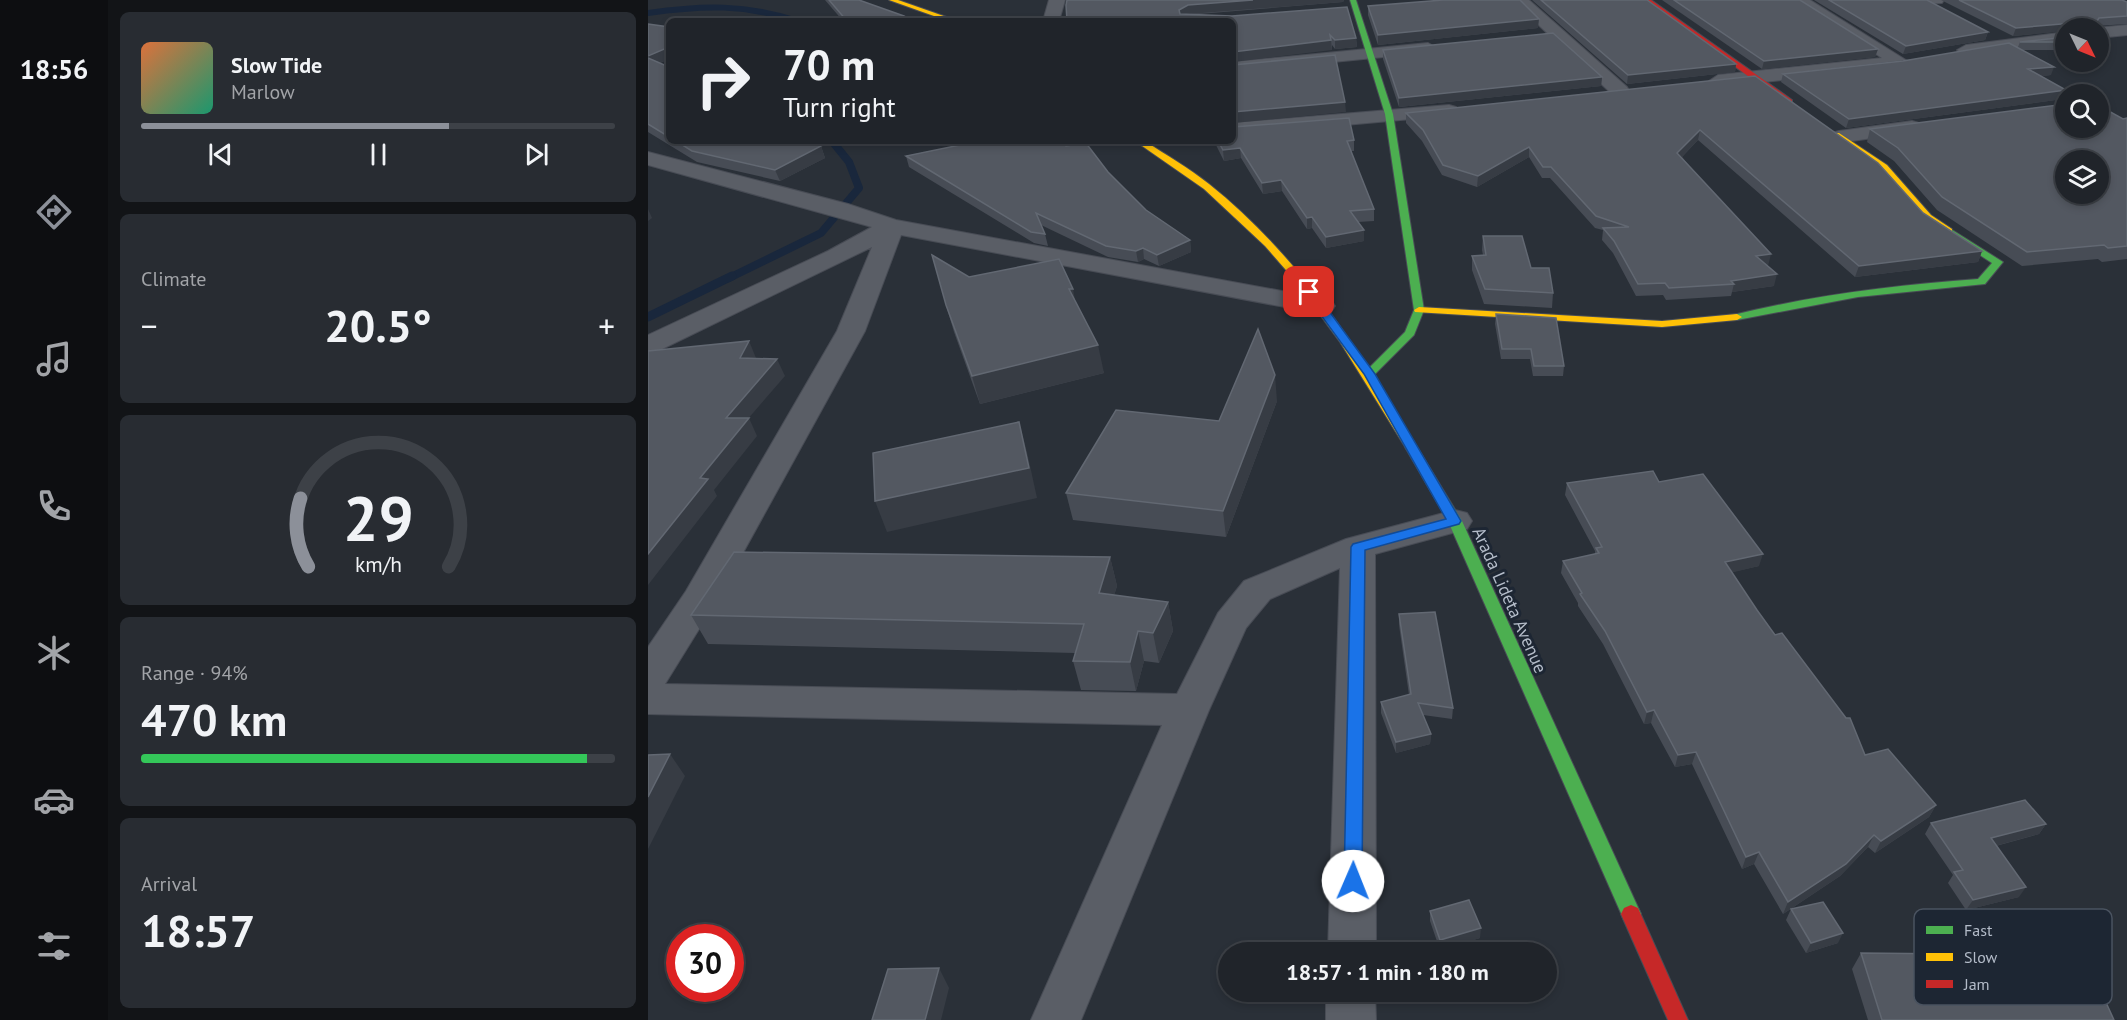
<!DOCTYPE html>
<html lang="en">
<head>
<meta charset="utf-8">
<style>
  :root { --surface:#20242a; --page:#282c32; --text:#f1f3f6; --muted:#a2a4a8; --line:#3d4147; --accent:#8c9099 }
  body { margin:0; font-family:"PT Sans",sans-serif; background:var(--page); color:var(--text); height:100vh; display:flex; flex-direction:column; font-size:22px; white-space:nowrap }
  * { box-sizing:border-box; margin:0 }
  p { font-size:20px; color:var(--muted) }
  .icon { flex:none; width:33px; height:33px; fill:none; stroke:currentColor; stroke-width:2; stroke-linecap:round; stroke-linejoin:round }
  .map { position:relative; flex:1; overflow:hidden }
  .side { display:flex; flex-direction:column; gap:12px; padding:12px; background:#121417; width:540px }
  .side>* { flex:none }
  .guide { position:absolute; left:18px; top:18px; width:570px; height:126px; border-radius:9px; box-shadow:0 3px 9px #0003,0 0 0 2px var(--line); background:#20242a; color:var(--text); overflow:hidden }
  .needle { width:39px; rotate:133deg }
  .controls { position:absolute; left:1407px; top:18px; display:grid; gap:12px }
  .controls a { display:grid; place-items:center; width:54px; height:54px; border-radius:50%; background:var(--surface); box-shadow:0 3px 9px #0003,0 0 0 2px var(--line); font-size:30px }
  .speed { position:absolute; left:18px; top:924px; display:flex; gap:12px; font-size:30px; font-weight:700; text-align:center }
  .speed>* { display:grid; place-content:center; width:78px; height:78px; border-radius:50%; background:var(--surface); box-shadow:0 3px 9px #0003,0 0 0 2px var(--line); line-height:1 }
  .speed .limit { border:9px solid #d22; background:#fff; color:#111 }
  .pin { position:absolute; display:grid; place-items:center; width:51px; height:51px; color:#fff; margin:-26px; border-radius:12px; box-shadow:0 3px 9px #0006 }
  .me { position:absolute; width:66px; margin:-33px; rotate:1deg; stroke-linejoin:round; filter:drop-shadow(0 0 4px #0008) }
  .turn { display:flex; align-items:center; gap:21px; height:126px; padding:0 18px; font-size:27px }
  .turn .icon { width:78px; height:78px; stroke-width:2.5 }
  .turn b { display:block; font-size:42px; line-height:51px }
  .big { font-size:45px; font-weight:700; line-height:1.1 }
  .side .widget { flex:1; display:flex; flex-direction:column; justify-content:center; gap:9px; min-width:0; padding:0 21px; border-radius:9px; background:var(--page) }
  .side .dial { align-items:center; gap:0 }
  .dial svg { height:156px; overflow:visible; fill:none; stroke:var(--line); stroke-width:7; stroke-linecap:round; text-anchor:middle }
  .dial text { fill:var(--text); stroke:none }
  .song { display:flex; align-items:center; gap:18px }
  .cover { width:72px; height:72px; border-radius:9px; background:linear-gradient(135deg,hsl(20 70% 55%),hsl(160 70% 35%)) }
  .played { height:6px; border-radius:3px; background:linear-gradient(90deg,var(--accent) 65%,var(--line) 65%) }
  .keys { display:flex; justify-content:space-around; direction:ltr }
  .heat { display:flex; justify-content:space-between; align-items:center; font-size:33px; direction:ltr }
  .charge { height:9px; border-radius:4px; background:linear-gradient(90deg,#34c759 94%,var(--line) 0) }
  .trip { position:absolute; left:570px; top:942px; width:339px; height:60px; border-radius:30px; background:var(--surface); box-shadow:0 3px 9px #0003,0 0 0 2px var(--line); font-weight:700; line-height:60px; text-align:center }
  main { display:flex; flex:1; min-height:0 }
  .tabs { display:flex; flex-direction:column; width:108px; justify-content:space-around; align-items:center; background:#0d0e11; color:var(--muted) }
  .tabs .icon { width:42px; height:42px }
  .tabs .on { color:var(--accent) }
  .tabs b { font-size:27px; color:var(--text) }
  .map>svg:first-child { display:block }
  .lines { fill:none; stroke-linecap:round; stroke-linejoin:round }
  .stream-far2 { stroke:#19273c; stroke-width:6 }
  .stream-far1 { stroke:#19273c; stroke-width:8 }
  .stream { stroke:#19273c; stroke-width:9 }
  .street-casing { stroke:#484c55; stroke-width:2 }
  .fast-casing { stroke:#484c55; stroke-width:2 }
  .slow-casing { stroke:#484c55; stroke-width:2 }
  .jam-casing { stroke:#484c55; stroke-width:2 }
  .street { fill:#5a5e66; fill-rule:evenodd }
  .fast { fill:#4caf50; fill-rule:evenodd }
  .slow { fill:#ffc107; fill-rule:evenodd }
  .jam { fill:#c62828; fill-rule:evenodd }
  .wall { fill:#474c55 }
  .shaded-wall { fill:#373c44 }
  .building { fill:#535861; stroke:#626872; stroke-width:1.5; fill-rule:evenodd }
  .route { fill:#1a73e8; stroke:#114b97; stroke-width:1.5 }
  .labels { text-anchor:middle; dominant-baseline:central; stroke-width:6; stroke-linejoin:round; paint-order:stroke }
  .street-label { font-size:18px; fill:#b4bcc9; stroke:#1d2633 }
  .key { fill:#1d2633; stroke:#4a5360; stroke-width:1.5 }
  .key-label { font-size:16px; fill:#b4bcc9 }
</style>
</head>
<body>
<main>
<nav class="tabs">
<b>18:56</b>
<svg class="icon on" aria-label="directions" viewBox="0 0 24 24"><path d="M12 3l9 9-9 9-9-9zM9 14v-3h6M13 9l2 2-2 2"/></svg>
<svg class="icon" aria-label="music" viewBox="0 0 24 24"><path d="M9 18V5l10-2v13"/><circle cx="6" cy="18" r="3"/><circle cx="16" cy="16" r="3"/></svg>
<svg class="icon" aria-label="phone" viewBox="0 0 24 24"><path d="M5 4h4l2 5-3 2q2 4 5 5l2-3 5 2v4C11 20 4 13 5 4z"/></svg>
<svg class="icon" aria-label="climate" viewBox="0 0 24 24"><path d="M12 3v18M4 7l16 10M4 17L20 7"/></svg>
<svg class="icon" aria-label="car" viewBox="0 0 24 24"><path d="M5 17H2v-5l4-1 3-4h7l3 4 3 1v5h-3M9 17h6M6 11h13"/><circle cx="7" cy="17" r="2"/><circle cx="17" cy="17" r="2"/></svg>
<svg class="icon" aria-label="filters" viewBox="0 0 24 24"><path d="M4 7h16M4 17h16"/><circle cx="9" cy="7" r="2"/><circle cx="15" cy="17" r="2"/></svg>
</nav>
<section class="side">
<div class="widget">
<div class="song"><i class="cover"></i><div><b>Slow Tide</b><p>Marlow</p></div></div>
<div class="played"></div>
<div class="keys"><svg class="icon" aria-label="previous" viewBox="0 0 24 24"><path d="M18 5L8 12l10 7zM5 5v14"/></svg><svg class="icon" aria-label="pause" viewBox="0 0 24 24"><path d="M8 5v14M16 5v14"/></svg><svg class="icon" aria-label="next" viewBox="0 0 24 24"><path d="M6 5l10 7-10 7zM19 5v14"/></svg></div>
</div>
<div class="widget"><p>Climate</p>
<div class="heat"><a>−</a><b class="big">20.5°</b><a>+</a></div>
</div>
<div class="widget dial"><svg viewBox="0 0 100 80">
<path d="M14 69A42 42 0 1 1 86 69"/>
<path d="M14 69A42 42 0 0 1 10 34" stroke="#8c9099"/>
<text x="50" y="56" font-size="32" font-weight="700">29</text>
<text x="50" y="72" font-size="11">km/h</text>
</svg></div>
<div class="widget"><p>Range · 94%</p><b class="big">470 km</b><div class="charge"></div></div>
<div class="widget"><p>Arrival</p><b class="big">18:57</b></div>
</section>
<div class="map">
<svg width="1479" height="1020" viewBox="0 0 1479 1020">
  <rect width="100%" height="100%" fill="#2a3038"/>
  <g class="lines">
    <path class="stream-far2" d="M0,13c56,-8 96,-9 150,8"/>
    <polyline class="stream-far1" points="81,278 173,233 211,188 201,162 184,141"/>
    <polyline class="stream" points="0,317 84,276"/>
    <g class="street-casing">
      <g id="street">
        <polygon points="401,0 417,0 411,21 395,21"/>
        <polygon points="864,0 881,0 979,87 981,91 979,95 965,95"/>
        <polygon points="1143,0 1162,0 1261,62 1252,67 1070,87 1063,85 1061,81 1070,75 1234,58"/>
        <polygon points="1271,0 1296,0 1294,3 1272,4"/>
        <polygon points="1479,25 1479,35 1450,38 1450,28 1448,28"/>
        <polygon points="1418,32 1418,42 1318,55 1309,50 1318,45"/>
        <polygon points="780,43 789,48 786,52 585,72 585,62"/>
        <polygon points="801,105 808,107 811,111 808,115 585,135 585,123"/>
        <polygon points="1264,121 1271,123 1274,127 1271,131 1191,143 1184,141 1181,137 1184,133 1191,131"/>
        <polygon points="0,152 200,204 248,220 683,300 687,306 683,312 674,314 253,235 217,331 69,600 17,684 529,694 570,613 596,581 698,539 807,510 819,513 824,521 819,529 727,554 728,952 680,952 692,568 622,599 598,628 561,710 433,1020 383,1020 514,725 0,714 0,647 38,591 189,331 224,247 10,351 0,353 0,335 180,251 224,227 0,165"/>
        <polygon points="678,992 727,992 728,1020 678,1020"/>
      </g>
    </g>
    <g class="fast-casing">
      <g id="fast">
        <polygon points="702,0 708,0 745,114 776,310 766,335 725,376 721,377 715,374 757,332 766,310 737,114"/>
        <path d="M1301,228l54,34 -18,22 -127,13 -121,23 -5,-3 1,-2c81,-20 163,-30 245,-36l14,-16 -46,-30 -2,-2z"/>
        <polygon points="763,443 769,447 814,521 993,914 990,920 983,923 976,920 800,521 757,447"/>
      </g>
    </g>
    <g class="slow-casing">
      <g id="slow">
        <polygon points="241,0 250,0 310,21 300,21"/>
        <path d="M1185,133h6l48,32 44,50 21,14v4c-23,3 -55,-50 -72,-65 -14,-12 -32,-21 -47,-31z"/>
        <path d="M487,141h10c21,14 44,27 64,43 89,71 151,167 208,263l-2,3h-8l-67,-108 -48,-65 -27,-31 -61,-57z"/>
        <polygon points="771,307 1014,321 1089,314 1094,317 1089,320 1014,327 767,312 766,310"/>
      </g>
    </g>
    <g class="jam-casing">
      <g id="jam">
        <polygon points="996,0 1003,0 1144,100 1144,104 1138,104"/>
        <polygon points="983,905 990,908 1040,1020 1020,1020 973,914 976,908"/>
      </g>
    </g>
    <use href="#street" class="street"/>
    <use href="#fast" class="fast"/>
    <use href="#slow" class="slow"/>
    <use href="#jam" class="jam"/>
  </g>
  <g class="wall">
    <polygon points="177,0 211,0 265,21 195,21"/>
    <polygon points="419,0 696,0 695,2 539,15 708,38 709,47 687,49 684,45 684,50"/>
    <polygon points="884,0 999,0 1088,64 1087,72 979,84"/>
    <polygon points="1014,0 1152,0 1230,49 1227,57 1114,69"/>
    <polygon points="1166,0 1279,0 1340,32 1337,40 1255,54"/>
    <polygon points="1293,0 1474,0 1479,2 1479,24 1448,26 1446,28 1365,36"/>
    <polygon points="720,6 890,28 730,45 720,15"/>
    <polygon points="0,24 21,27 21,59 12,63 21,67 21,141 164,141 173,146 177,158 132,181 49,162 0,132"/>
    <polygon points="1418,37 1418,50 1374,50 1403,75 1393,76 1418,90 1415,99 1198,128 1133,82 1135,74 1370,47 1372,42"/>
    <polygon points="1450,41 1456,43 1453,51 1450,51"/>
    <polygon points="735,50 954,77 953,86 751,107 735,59"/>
    <polygon points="1107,76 1275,213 1334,251 1330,262 1207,277 1050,140 1034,157 1120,266 1126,286 1084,292 1083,296 1018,300 1015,295 988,296 965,253 954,240 955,230 947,228 902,178 894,178 881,157 829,187 794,175 774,141 758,123 758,113"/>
    <polygon points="1479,118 1479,259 1454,262 1450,259 1374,266 1289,210 1246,161 1219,142 1222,129"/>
    <polygon points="706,140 706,151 703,151 726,209 726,221 710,222 716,241 678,248 664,228 659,229 634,191 615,194 593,158 576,161 566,141"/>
    <polygon points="305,141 416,141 418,146 460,172 498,210 542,240 543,252 511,266 496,259 490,262 460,257 393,225 397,234 400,246 386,243 261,167 258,156 308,146"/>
    <polygon points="835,236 883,268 905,293 904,308 836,304 824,270 824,256 835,255 834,250"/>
    <polygon points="321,277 427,301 456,373 332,404 306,332 298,305"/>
    <polygon points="848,314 916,366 915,376 885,376 882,359 853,359 847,324"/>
    <polygon points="629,401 578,537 425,520 418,493 571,421"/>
    <polygon points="1011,482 1111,566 1084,572 1109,610 1217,755 1288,805 1281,817 1227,853 1220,847 1192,876 1135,914 1106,864 1094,869 1044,764 1027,767 1003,723 996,724 955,644 930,606 930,603 913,573 915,561 947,554 947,551 917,495 919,483"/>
    <polygon points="462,557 469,586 466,595 520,602 525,631 511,663 496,661 488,691 433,690 425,661 427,653 60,644 43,615"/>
    <polygon points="751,614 805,708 804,719 775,715 783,734 782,744 748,753 733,713 733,702 761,695 751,625"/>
    <polygon points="1283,823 1398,824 1391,834 1348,846 1371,897 1318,910 1300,883 1305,875 1277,834"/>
    <polygon points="1143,909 1190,943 1158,953 1138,920"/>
    <polygon points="782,911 832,938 792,950 782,921"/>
    <polygon points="1290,932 1399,984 1466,1020 1220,1020 1204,969 1213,953 1284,953 1280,948"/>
  </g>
  <g class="shaded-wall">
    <polygon points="605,0 696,0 695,2 541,14 532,19 531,10 540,5"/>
    <polygon points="1451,18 1446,28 1418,28 1418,31 1365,36 1368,28"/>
    <polygon points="891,19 890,28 730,45 730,35"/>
    <polygon points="1340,32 1337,40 1255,54 1258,46"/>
    <polygon points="708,38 709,47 687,49 687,40"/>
    <polygon points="683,40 684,50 585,62 585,52"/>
    <polygon points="21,41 21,59 2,67 0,63 0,56"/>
    <polygon points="1230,49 1227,57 1114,69 1116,61"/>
    <polygon points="1088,64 1087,72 979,84 980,75"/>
    <polygon points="1406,67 1403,75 1377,78 1380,69"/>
    <polygon points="954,77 953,86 751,107 751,98"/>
    <polygon points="1418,90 1415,99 1198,128 1201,119"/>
    <polygon points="697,102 698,112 585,123 585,112"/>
    <polygon points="1052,130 1050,140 1028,163 1029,153"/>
    <polygon points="173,146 177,158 132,181 127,170"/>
    <polygon points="881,147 881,157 829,187 830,176"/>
    <polygon points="592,148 593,158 576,161 575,150"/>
    <polygon points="633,180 634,191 615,194 614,183"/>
    <polygon points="0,209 4,218 0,221"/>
    <polygon points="664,217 664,228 659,229 659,218"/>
    <polygon points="716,230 716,241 678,248 678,237"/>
    <polygon points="542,240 543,252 511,266 509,255"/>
    <polygon points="495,248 496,259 490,262 488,251"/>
    <polygon points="1334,251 1330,262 1207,277 1211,266"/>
    <polygon points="1123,254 1120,266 1105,267 1108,256"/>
    <polygon points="1129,274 1126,286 1084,292 1086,284 1083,281"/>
    <polygon points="421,289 425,289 430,316"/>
    <polygon points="101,341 108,358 92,358"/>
    <polygon points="450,345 456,373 332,404 324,376"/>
    <polygon points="129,359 137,376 86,435 78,418"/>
    <polygon points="627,375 629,401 578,537 575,511"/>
    <polygon points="101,418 109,436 66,490 69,496 0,585 0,554 52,478"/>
    <polygon points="371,422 379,452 389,498 239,532 227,501"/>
    <polygon points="1115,554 1111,566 1074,575 1077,562"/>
    <polygon points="462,557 469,586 458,622 451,593"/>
    <polygon points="520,602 525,631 511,663 505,633"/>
    <polygon points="490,631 496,661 488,691 482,662"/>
    <polygon points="1006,710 1003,723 996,724 999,712"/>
    <polygon points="783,734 782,744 748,753 748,742"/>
    <polygon points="1048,752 1044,764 1027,767 1030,755"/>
    <polygon points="22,754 37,776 0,849 0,797"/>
    <polygon points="1288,805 1281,817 1227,853 1233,841"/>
    <polygon points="1398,824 1391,834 1336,849 1343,838"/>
    <polygon points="1226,835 1220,847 1192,876 1135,914 1140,902"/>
    <polygon points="1111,852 1106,864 1094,869 1098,857"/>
    <polygon points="1378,887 1371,897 1318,910 1325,900"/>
    <polygon points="833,928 832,938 792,950 792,940"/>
    <polygon points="1195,933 1190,943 1158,953 1163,943"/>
    <polygon points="291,968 301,988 293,1020 277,1020"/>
  </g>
  <g class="building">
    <polygon points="181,0 211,0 256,16 265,21 199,21"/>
    <polygon points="419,0 605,0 540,5 531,10 532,14 584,16 699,7 708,38 687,40 682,35 683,40 585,52 585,21 419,21 418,5"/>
    <polygon points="795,0 872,0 891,19 730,35 720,6"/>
    <polygon points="893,0 999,0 1088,64 980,75"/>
    <polygon points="1026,0 1152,0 1230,49 1116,61"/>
    <polygon points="1181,0 1279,0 1340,32 1258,46"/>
    <polygon points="1311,0 1474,0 1479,2 1479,16 1451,18 1449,21 1368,28"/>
    <polygon points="0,24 21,27 21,41 18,42 21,43 21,47 0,56"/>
    <polygon points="905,33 954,77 751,98 735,50"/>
    <polygon points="1418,37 1418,42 1372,42"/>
    <polygon points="1361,43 1406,67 1380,69 1418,90 1201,119 1135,74 1255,61"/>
    <polygon points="687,55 697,102 585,112 585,65"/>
    <polygon points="0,58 21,67 21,137 0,124"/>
    <polygon points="1107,76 1230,163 1275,213 1334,251 1211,266 1052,130 1029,153 1123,254 1108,256 1129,274 1083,281 1086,284 1021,288 1017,283 990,284 966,241 955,228 981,227 948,216 903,167 895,167 881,147 830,176 795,165 775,130 758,113"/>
    <polygon points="1425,91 1432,94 1424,94"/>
    <path d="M1418,104v24h32v-23l25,14 4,-1v128l-19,2 -4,-3 -77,7 -85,-55 -44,-49 -28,-19zM1418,160h32v34h-32z"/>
    <polygon points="701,118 706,140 699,141 726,209 702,211 716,230 678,237 664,217 659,218 633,180 614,183 592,148 575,150 570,141 585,141 585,127"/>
    <polygon points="28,141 164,141 173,146 127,170 44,151"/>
    <polygon points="309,141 416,141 418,146 438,143 460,172 498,210 542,240 509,255 495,248 488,251 458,246 388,213 397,234 383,232 258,156 312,145"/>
    <polygon points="835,236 874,236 883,268 901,268 905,293 837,289 824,256 838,255"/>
    <polygon points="284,255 321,277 411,259 425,289 421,289 450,345 324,376 298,305"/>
    <polygon points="848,314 908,318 916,366 886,366 883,349 854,349"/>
    <polygon points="610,329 627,375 575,511 418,493 468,410 571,421"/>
    <polygon points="101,341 92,358 129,359 78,418 101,418 52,478 60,479 0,554 0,351"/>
    <polygon points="371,422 381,468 227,501 225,453"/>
    <polygon points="1005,471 1011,482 1055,474 1115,554 1077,562 1109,610 1127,635 1134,633 1198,718 1202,718 1217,755 1240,749 1288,805 1233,841 1226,835 1198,864 1140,902 1111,852 1098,857 1048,752 1030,755 1006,710 999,712 957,631 932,594 934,593 915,561 951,553 948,548 954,547 919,483"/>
    <polygon points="86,552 462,557 451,593 520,602 505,633 490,631 482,662 425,661 436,624 43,615"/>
    <polygon points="787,612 805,708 770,703 783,734 748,742 733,702 763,694 751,614"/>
    <polygon points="22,754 0,797 0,755"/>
    <polygon points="1377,800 1398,824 1343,838 1378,887 1325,900 1306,872 1315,870 1283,823"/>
    <polygon points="821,900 833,928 792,940 782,911"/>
    <polygon points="1175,902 1195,933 1163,943 1143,909"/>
    <polygon points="1290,932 1377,934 1399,984 1450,985 1466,1020 1234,1020 1213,953 1308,954"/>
    <polygon points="291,968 277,1020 224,1020 240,969"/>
  </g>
  <polygon class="route" points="661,288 665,289 727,374 813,521 811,524 717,550 714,881 712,887 705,889 698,887 696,881 703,547 705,544 798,519 716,374 656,292"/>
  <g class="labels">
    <g class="street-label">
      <text transform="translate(862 600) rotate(66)">Arada Lideta Avenue</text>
    </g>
  </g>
  <rect x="1266" y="909" width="198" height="96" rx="9" class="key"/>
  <rect x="1278" y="926" width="27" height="8" fill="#4caf50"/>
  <rect x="1278" y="953" width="27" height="8" fill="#ffc107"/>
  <rect x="1278" y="980" width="27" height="8" fill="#c62828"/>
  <g class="key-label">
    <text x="1316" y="936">Fast</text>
    <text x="1316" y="963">Slow</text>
    <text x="1316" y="990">Jam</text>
  </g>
</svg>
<div class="controls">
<a><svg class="needle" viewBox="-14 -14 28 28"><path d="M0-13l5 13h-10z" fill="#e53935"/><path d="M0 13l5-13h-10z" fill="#a2a4a8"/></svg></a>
<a><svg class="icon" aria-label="search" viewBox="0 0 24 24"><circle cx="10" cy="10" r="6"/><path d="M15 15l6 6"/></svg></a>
<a><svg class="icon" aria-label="layers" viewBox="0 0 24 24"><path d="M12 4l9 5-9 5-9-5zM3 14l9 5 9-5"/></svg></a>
</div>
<div class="speed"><div class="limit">30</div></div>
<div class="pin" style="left:661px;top:292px;background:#d93025"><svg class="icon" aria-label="arrive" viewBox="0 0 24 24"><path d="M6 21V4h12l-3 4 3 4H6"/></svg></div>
<svg class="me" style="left:705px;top:881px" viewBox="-20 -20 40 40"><circle r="19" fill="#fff"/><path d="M0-13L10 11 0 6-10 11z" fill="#1a73e8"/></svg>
<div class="trip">18:57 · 1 min · 180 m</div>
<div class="guide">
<div class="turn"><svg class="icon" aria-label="right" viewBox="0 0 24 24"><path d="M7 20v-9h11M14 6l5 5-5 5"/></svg><div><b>70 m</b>Turn right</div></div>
</div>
</div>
</main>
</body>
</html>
